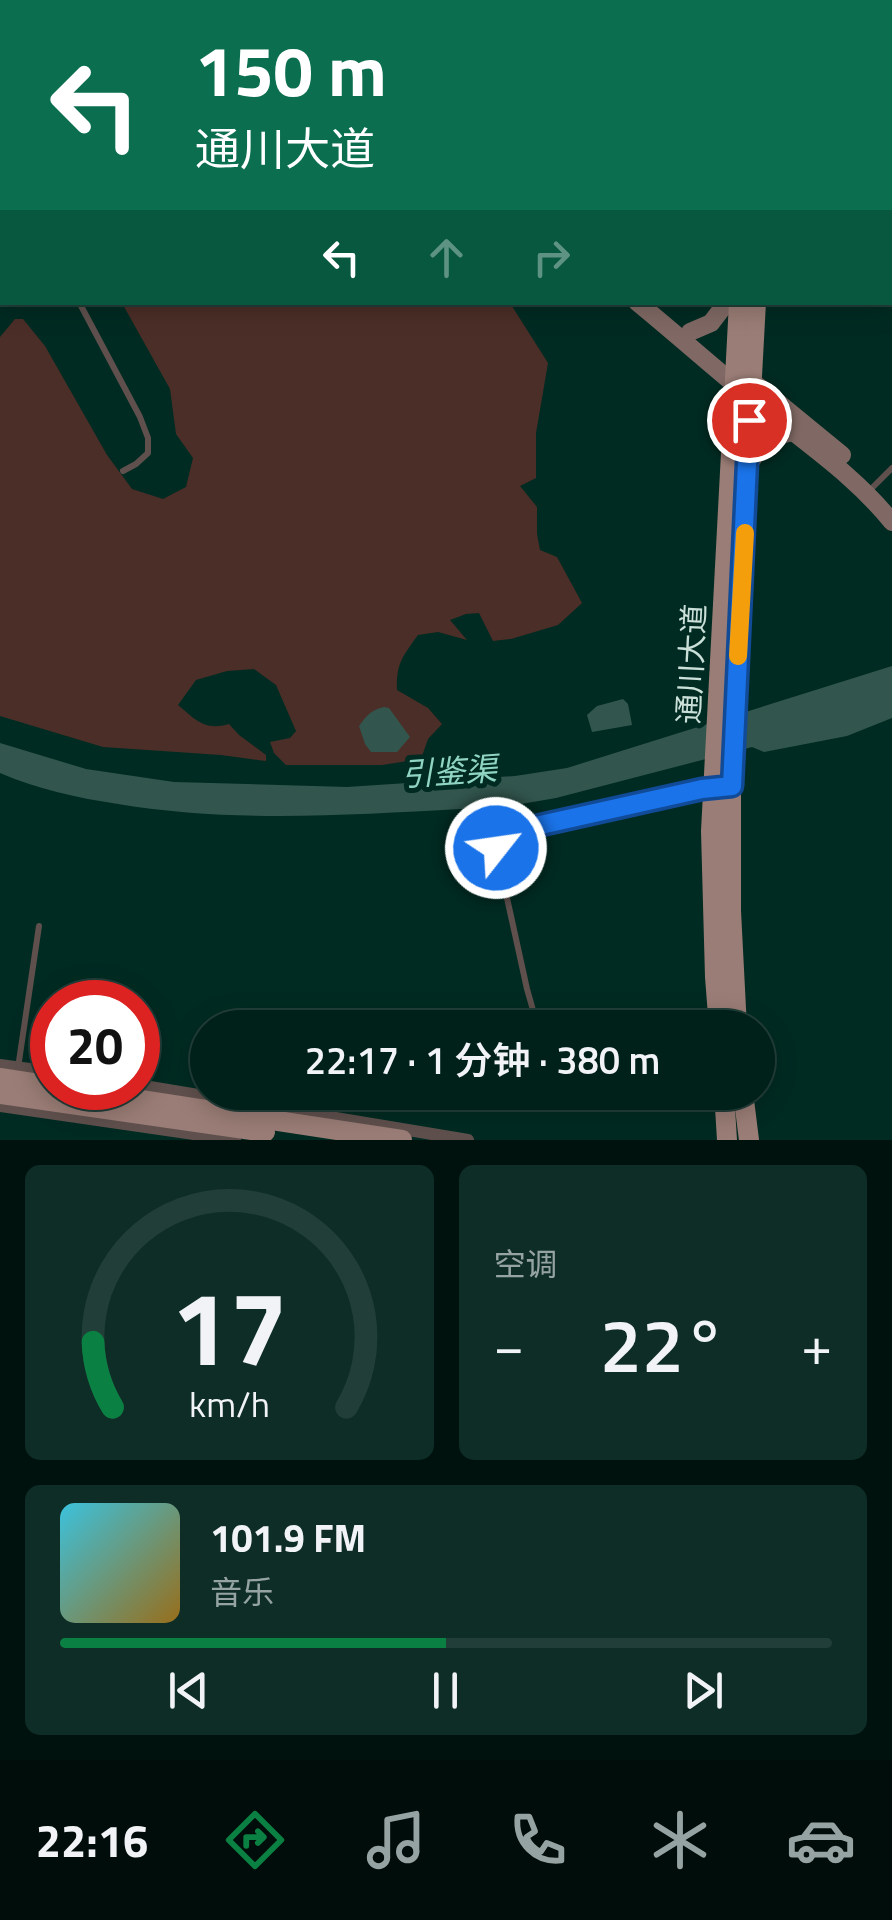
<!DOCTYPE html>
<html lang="zh">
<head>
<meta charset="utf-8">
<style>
  :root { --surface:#00201a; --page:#0e2d27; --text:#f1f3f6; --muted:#95a3a2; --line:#223e39; --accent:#0b8043 }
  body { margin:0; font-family:"Titillium Web","Noto Sans SC",sans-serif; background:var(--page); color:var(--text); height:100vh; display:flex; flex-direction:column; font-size:38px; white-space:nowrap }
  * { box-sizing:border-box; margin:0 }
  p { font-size:32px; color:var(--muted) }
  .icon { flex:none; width:55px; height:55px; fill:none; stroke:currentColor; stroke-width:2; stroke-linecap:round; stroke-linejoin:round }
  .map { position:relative; height:1140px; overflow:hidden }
  .drawer { display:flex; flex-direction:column; gap:25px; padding:25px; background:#00120e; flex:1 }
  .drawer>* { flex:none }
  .hud { position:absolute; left:0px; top:0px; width:892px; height:305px; box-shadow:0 5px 25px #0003,0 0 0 2px var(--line); background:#0b6e4f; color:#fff; overflow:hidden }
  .speed { position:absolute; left:30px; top:980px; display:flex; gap:20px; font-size:50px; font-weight:700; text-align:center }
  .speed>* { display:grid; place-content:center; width:130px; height:130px; border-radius:50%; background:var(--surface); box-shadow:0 5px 25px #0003,0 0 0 2px var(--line); line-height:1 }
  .speed .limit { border:15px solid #d22; background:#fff; color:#111 }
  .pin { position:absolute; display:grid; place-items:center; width:85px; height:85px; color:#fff; margin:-42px; border:5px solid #fff; border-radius:50%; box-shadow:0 2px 10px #0007 }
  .me { position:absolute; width:110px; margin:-55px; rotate:60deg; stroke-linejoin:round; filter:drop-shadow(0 0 8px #0008) }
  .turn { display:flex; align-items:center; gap:35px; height:210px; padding:0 30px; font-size:45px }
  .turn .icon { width:130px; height:130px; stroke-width:2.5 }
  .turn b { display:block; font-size:70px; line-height:85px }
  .lanes { display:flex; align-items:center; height:95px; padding:0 30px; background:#0003; justify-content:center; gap:50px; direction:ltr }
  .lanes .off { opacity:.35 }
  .big { font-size:75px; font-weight:600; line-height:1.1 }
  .drawer .tile { flex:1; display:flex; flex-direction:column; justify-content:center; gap:15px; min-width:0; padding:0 35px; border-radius:15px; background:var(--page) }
  .drawer .dial { align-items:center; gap:0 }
  .dial svg { height:260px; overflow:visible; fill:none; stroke:var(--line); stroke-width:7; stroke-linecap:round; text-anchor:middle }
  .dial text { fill:var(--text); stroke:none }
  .song { display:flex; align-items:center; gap:30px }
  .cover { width:120px; height:120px; border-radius:15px; background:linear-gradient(135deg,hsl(190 70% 55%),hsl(40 70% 35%)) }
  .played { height:10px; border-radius:5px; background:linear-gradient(90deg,var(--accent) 50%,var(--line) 50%) }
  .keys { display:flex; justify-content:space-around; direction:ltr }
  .heat { display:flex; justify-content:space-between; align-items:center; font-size:55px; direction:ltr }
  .drawer .tiles { flex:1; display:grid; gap:25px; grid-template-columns:1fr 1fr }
  .tile:last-child { grid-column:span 2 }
  .trip { position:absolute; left:190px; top:1010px; width:585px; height:100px; border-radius:50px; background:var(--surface); box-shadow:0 5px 25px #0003,0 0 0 2px var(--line); font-weight:600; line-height:100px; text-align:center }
  .tab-bar { display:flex; height:160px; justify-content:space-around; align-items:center; background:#000d0a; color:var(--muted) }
  .tab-bar .icon { width:70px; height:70px }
  .tab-bar .active { color:var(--accent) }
  .tab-bar b { font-size:45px; color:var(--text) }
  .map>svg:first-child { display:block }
  .green { fill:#4b2e27 }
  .water { fill:#32564d }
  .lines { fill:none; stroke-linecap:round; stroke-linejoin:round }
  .service { stroke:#5f504d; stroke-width:6 }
  .minor { stroke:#5f504d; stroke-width:12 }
  .secondary { stroke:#806964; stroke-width:18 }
  .primary { stroke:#9a7d76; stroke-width:20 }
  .route-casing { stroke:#114b97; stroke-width:25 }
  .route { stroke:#1a73e8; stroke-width:18 }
  .slow { stroke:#f59e0b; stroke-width:18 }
  .labels { text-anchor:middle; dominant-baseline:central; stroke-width:10; stroke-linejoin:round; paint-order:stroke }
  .street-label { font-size:30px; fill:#cae0d9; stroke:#002b22 }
  .water-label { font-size:32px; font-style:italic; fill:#90d5c2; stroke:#002b22 }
</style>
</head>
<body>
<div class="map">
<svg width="892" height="1140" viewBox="0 0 892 1140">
  <rect width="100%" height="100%" fill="#002b22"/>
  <path class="green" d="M122,303h388l38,60 -12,70v45l-16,8 17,21v27l3,16 17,7 25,46 -24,22 -47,14 -18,2 -14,-28 -13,1 -16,6 17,20 -29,-8 -20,3c-15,21 -22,28 -21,55l31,18 14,16 -14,15 -7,20 -39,6h-96l-12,-12 -4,-11 20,-4 6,-7 -20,-46 -22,-16 -27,2 -31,9 -18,25c18,15 26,26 51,19l10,11 27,20v6l-45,-6 -118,-8 -103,-31v-379l15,-18h8l22,27 62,109 25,34 31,10 23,-12 7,-29 -17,-24 -6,-45z"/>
  <g class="water">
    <path d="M892,666v52l-45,18 -83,16 -12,-5 -196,51 -70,12v6l-8,3 -17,-10c-115,6 -229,14 -343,-5 -40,-6 -81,-15 -118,-31v-30l86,26 88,13 173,5 168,-11 52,-8z"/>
    <polygon points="623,699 628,704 632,725 592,732 587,715 597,706"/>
    <path d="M384,707l5,1 21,29 -13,15h-26l-6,-8 -6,-18c8,-11 12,-16 25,-19z"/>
  </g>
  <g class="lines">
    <g class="service">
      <polyline points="79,302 140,417 148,438 148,453 136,464 123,471"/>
      <polyline points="868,492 892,468"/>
      <polyline points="544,1028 533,1010 527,989 496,848 498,838 505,833 567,818 710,788"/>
      <polyline points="18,1068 39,926"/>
      <polyline points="649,1092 683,1100 722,1097"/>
    </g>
    <g class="minor">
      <polyline points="890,251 892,253"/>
      <polyline points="0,1065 52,1072"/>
      <polyline points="138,1085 468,1140"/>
      <polyline points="0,1106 235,1140"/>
    </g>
    <g class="secondary">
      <polyline points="0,242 2,242"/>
      <path d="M637,302c39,32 76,65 114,96 48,41 101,74 141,124"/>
      <polyline points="690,332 711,323 727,302"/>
      <polyline points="742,373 842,455"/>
      <path d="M747,468c11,-20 23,-33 47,-36"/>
    </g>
    <g class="primary">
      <polyline points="748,2 749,0"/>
      <polyline points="771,2 771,0"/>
      <polyline points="719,1028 715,977 711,831 739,302"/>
      <polyline points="737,1028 731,911 731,765 756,302"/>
      <polyline points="0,1078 52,1086"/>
      <polyline points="63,1088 402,1140"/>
      <polyline points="724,1092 727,1140"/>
      <polyline points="743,1092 749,1140"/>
      <polyline points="0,1094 265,1132"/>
    </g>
  </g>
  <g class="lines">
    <g class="route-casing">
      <polyline id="route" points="496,848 498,838 505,833 702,789 732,786 749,420"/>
    </g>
    <use href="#route" class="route"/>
    <polyline class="slow" points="738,656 745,533"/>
  </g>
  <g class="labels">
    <g class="street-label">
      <text transform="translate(691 664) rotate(-87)">通川大道</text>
    </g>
    <g class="water-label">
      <text transform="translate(449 771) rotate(-4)">引鉴渠</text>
    </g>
  </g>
</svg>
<div class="speed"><div class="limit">20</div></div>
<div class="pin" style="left:749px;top:420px;background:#d93025"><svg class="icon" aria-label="arrive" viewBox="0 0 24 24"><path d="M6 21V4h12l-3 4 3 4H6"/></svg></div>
<svg class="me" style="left:496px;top:848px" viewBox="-20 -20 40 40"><circle r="17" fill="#1a73e8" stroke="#fff" stroke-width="3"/><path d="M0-11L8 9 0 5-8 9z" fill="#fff"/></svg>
<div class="trip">22:17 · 1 分钟 · 380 m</div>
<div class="hud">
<div class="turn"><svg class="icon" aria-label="left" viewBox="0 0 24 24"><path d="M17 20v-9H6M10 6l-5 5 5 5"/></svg><div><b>150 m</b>通川大道</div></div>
<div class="lanes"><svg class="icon" aria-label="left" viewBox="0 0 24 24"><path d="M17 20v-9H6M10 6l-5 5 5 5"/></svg><svg class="icon off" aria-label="ahead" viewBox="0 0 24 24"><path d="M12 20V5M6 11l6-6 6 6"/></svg><svg class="icon off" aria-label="right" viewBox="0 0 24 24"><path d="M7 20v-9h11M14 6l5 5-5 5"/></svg></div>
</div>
</div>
<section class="drawer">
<div class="tiles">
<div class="tile dial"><svg viewBox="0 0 100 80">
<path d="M14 69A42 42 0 1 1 86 69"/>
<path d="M14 69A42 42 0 0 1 8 49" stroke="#0b8043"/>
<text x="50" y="56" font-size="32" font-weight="700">17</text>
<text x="50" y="72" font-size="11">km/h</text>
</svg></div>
<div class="tile"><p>空调</p>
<div class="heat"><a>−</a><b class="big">22°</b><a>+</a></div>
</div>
<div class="tile">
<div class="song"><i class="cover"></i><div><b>101.9 FM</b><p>音乐</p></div></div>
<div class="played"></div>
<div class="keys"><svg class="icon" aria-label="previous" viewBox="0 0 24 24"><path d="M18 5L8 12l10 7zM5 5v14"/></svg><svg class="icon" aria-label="pause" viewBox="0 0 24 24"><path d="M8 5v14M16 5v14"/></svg><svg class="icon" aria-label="next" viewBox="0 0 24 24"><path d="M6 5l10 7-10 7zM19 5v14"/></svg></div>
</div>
</div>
</section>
<nav class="tab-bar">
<b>22:16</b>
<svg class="icon active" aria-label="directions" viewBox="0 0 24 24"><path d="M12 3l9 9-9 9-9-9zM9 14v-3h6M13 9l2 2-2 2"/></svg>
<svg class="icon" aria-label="music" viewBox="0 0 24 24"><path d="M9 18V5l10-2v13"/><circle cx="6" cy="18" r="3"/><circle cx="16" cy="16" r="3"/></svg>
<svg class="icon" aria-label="phone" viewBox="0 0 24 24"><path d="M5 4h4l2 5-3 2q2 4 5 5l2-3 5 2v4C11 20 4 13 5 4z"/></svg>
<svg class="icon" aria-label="climate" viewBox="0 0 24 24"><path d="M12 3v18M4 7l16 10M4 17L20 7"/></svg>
<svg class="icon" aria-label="car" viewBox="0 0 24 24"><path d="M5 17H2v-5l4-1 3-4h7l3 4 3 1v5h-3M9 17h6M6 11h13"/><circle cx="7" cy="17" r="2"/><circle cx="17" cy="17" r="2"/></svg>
</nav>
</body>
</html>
